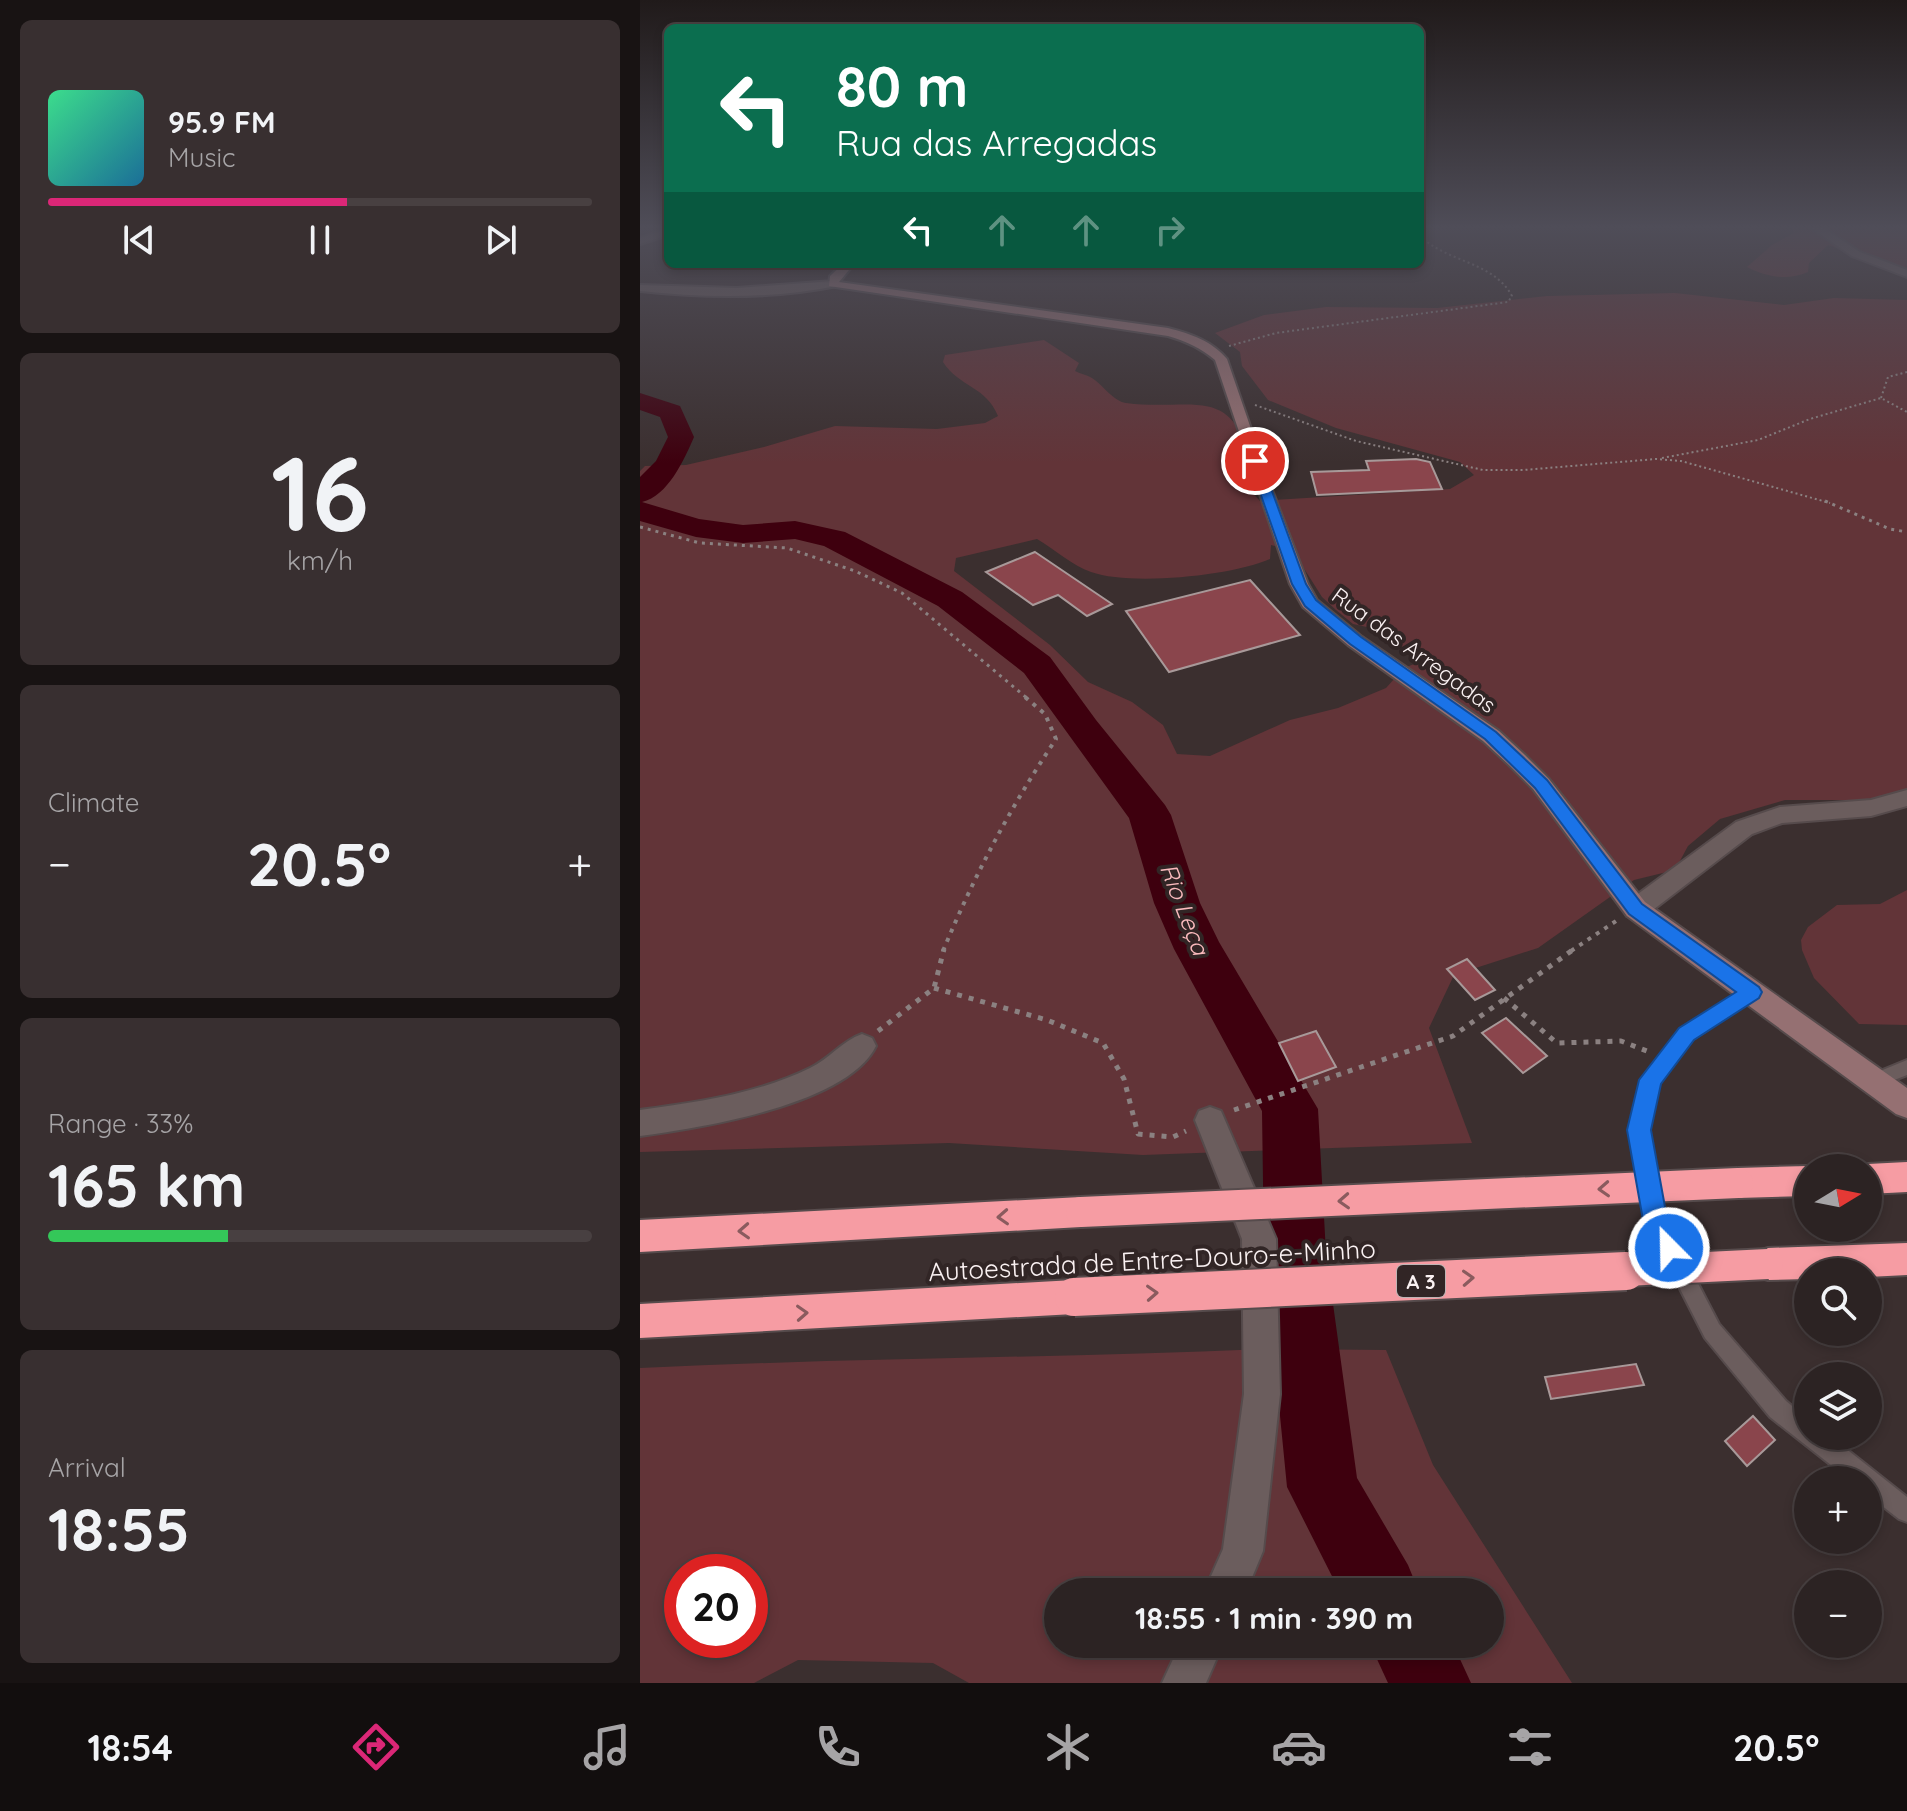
<!DOCTYPE html>
<html lang="en">
<head>
<meta charset="utf-8">
<style>
  :root { --surface:#2c2323; --page:#382f30; --text:#f1f3f6; --muted:#a6a4a6; --line:#484041; --accent:#db2777 }
  body { margin:0; font-family:Quicksand,sans-serif; background:var(--page); color:var(--text); height:100vh; display:flex; flex-direction:column; font-size:30px; white-space:nowrap }
  * { box-sizing:border-box; margin:0 }
  p { font-size:26px; color:var(--muted) }
  .icon { flex:none; width:44px; height:44px; fill:none; stroke:currentColor; stroke-width:2; stroke-linecap:round; stroke-linejoin:round }
  .map { position:relative; flex:1; overflow:hidden }
  .side { display:flex; flex-direction:column; gap:20px; padding:20px; background:#181313; width:640px }
  .side>* { flex:none }
  .top-card { position:absolute; left:24px; top:24px; width:760px; height:244px; border-radius:12px; box-shadow:0 4px 12px #0003,0 0 0 2px var(--line); background:#0b6e4f; color:#fff; overflow:hidden }
  .needle { width:52px; rotate:80deg }
  .fabs { position:absolute; left:1154px; top:1154px; display:grid; gap:16px }
  .fabs a { display:grid; place-items:center; width:88px; height:88px; border-radius:50%; background:var(--surface); box-shadow:0 4px 12px #0003,0 0 0 2px var(--line); font-size:40px }
  .speed { position:absolute; left:24px; top:1554px; display:flex; gap:16px; font-size:40px; font-weight:700; text-align:center }
  .speed>* { display:grid; place-content:center; width:104px; height:104px; border-radius:50%; background:var(--surface); box-shadow:0 4px 12px #0003,0 0 0 2px var(--line); line-height:1 }
  .speed .limit { border:12px solid #d22; background:#fff; color:#111 }
  .pin { position:absolute; display:grid; place-items:center; width:68px; height:68px; color:#fff; margin:-34px; border:4px solid #fff; border-radius:50%; box-shadow:0 2px 8px #0007 }
  .me { position:absolute; width:88px; margin:-44px; rotate:337deg; stroke-linejoin:round; filter:drop-shadow(0 0 6px #0008) }
  .turn { display:flex; align-items:center; gap:28px; height:168px; padding:0 40px; font-size:36px }
  .turn .icon { width:104px; height:104px; stroke-width:2.5 }
  .turn b { display:block; font-size:56px; line-height:68px }
  .lanes { display:flex; align-items:center; height:76px; padding:0 40px; background:#0003; justify-content:center; gap:40px; direction:ltr }
  .lanes .off { opacity:.35 }
  .big { font-size:60px; font-weight:700; line-height:1.1 }
  .side .tile { flex:1; display:flex; flex-direction:column; justify-content:center; gap:12px; min-width:0; padding:0 28px; border-radius:12px; background:var(--page) }
  .side .dial { align-items:center; gap:0 }
  .dial b { font-size:104px; line-height:1 }
  .song { display:flex; align-items:center; gap:24px }
  .cover { width:96px; height:96px; border-radius:12px; background:linear-gradient(135deg,hsl(150 70% 55%),hsl(200 70% 35%)) }
  .played { height:8px; border-radius:4px; background:linear-gradient(90deg,var(--accent) 55%,var(--line) 55%) }
  .keys { display:flex; justify-content:space-around; direction:ltr }
  .heat { display:flex; justify-content:space-between; align-items:center; font-size:44px; direction:ltr }
  .charge { height:12px; border-radius:6px; background:linear-gradient(90deg,#34c759 33%,var(--line) 0) }
  .trip { position:absolute; left:404px; top:1578px; width:460px; height:80px; border-radius:40px; background:var(--surface); box-shadow:0 4px 12px #0003,0 0 0 2px var(--line); font-weight:700; line-height:80px; text-align:center }
  .menu { display:flex; height:128px; justify-content:space-around; align-items:center; background:#120e0e; color:var(--muted) }
  .menu .icon { width:56px; height:56px }
  .menu .selected { color:var(--accent) }
  .menu b { font-size:36px; color:var(--text) }
  main { display:flex; flex:1; min-height:0 }
  .map>svg:first-child { display:block }
  .green { fill:#623438; fill-rule:evenodd }
  .lines { fill:none; stroke-linecap:round; stroke-linejoin:round }
  .river { fill:#3e000e; fill-rule:evenodd }
  .building { fill:#8a454c; stroke:#a89999; stroke-width:2 }
  .lane-casing { stroke:#564b4c; stroke-width:4 }
  .street-casing { stroke:#564b4c; stroke-width:4 }
  .secondary-casing { stroke:#564b4c; stroke-width:4 }
  .highway-casing { stroke:#564b4c; stroke-width:4 }
  .path-far3 { stroke:#8b8181; stroke-width:2; stroke-dasharray:2 3; stroke-linecap:butt }
  .path-far2 { stroke:#8b8181; stroke-width:3; stroke-dasharray:3 5; stroke-linecap:butt }
  .path-far1 { stroke:#8b8181; stroke-width:4; stroke-dasharray:4 6; stroke-linecap:butt }
  .path { stroke:#8b8181; stroke-width:5; stroke-dasharray:5 7; stroke-linecap:butt }
  .lane { fill:#6b5d5d; fill-rule:evenodd }
  .street { fill:#6b5d5d; fill-rule:evenodd }
  .secondary { fill:#957072; fill-rule:evenodd }
  .highway { fill:#f69ca3; fill-rule:evenodd }
  .highway-bridge-far1-casing { stroke:#564b4c; stroke-width:34; stroke-linecap:butt }
  .highway-bridge-casing { stroke:#564b4c; stroke-width:42; stroke-linecap:butt }
  .highway-bridge-far1 { stroke:#f69ca3; stroke-width:30 }
  .highway-bridge { stroke:#f69ca3; stroke-width:38 }
  .oneway { stroke:#8a5b5e }
  .route { fill:#1a73e8; stroke:#114b97; stroke-width:2 }
  .labels { text-anchor:middle; dominant-baseline:central; stroke-width:8; stroke-linejoin:round; paint-order:stroke }
  .shield { fill:#312525; stroke:#beb4b4; stroke-width:2 }
  .shield-label { font-size:20px; font-weight:bold; fill:#faf1f2 }
  .street-label { font-size:22px; fill:#faf1f2; stroke:#312525 }
  .water-label { font-size:24px; font-style:italic; fill:#fababd; stroke:#312525 }
  .near-street-label { font-size:26px; fill:#faf1f2; stroke:#312525 }
</style>
</head>
<body>
<main>
<section class="side">
<div class="tile">
<div class="song"><i class="cover"></i><div><b>95.9 FM</b><p>Music</p></div></div>
<div class="played"></div>
<div class="keys"><svg class="icon" aria-label="previous" viewBox="0 0 24 24"><path d="M18 5L8 12l10 7zM5 5v14"/></svg><svg class="icon" aria-label="pause" viewBox="0 0 24 24"><path d="M8 5v14M16 5v14"/></svg><svg class="icon" aria-label="next" viewBox="0 0 24 24"><path d="M6 5l10 7-10 7zM19 5v14"/></svg></div>
</div>
<div class="tile dial"><b>16</b><p>km/h</p></div>
<div class="tile"><p>Climate</p>
<div class="heat"><a>−</a><b class="big">20.5°</b><a>+</a></div>
</div>
<div class="tile"><p>Range · 33%</p><b class="big">165 km</b><div class="charge"></div></div>
<div class="tile"><p>Arrival</p><b class="big">18:55</b></div>
</section>
<div class="map">
<svg width="1267" height="1683" viewBox="0 0 1267 1683">
  <rect width="100%" height="100%" fill="#3b2f2f"/>
  <g class="green">
    <path d="M1152,227h115v44l-79,-26 -19,18 -1,9c-20,9 -42,5 -61,-5l25,-22 22,-12z"/>
    <path d="M1035,293l109,12 50,-7 73,2v489l-36,11h-86l-65,19 -32,27 -13,24 -41,10 -96,68 -84,27 -25,53 43,115 -329,12 -194,-12 -309,9v-681l5,-5 41,-1 78,-18 71,-21 102,3 48,-6 13,-7c-12,-30 -39,-29 -55,-54l2,-7 99,-15 35,23 -4,8c6,3 12,4 17,7 11,7 21,23 34,25 67,9 108,-23 127,68l-9,13 16,17 190,-12 24,-14 -14,-13 -124,-34 -68,-28 -26,-34 -2,-14 -25,-19 49,-18 62,-8 111,1 110,-12zM397,539c17,10 36,27 54,33 39,14 141,4 179,-13l1,-14 22,6 29,46 14,13 17,14 32,7 34,31 -15,6 -18,20 -48,20 -48,12 -80,36 -33,-2 -14,-29 -31,-23 -44,-20 -38,-37 -96,-74 2,-13z"/>
    <polygon points="1267,890 1267,1025 1219,1024 1174,978 1162,950 1161,940 1168,927 1197,905 1240,904"/>
    <path d="M624,1349l122,1 47,115 139,218h-603l-36,-20 -135,-3 -44,23h-114v-315c208,-10 416,-10 624,-19zM42,1572h68v68h-68zM418,1592h432v52h-432z"/>
  </g>
  <g class="lines">
    <g class="river">
      <path d="M0,393l40,13 14,31c-10,23 -26,59 -52,65l57,17 44,6 52,-4 50,11 117,60 88,65 46,63 69,85 6,10 29,88 19,39 99,167 8,144 31,225 51,87 11,27h-79l-53,-105 -23,-234 -2,-142 -88,-162 -20,-46 -25,-85 -105,-145 -86,-67 -114,-60 -29,-7 -52,4 -47,-6 -56,-16v-44l16,-16 12,-24 -8,-20 -20,-7z"/>
      <polygon points="730,1644 813,1644 831,1683 748,1683"/>
    </g>
  </g>
  <g class="building">
    <polygon points="776,459 790,462 802,489 677,495 671,472 729,470 726,461"/>
    <polygon points="395,552 472,604 447,616 418,595 393,605 346,572"/>
    <polygon points="610,580 660,635 529,672 486,611"/>
    <polygon points="827,959 855,990 835,1000 807,969"/>
    <polygon points="866,1018 907,1056 883,1073 842,1033"/>
    <polygon points="676,1031 696,1067 658,1081 639,1043"/>
    <polygon points="996,1364 1004,1385 911,1399 905,1377"/>
    <polygon points="1113,1416 1135,1440 1107,1466 1085,1441"/>
  </g>
  <g class="lines">
    <g class="lane-casing">
      <g id="lane">
        <polygon points="1112,986 1118,988 1120,992 1118,996 1053,1039 1018,1083 1008,1130 1024,1218 1079,1324 1146,1401 1168,1419 1168,1436 1190,1436 1267,1497 1267,1522 1259,1519 1228,1495 1228,1480 1210,1480 1130,1417 1065,1338 1005,1220 990,1130 1001,1080 1041,1029"/>
        <polygon points="1267,1060 1267,1075 1234,1088 1228,1086 1225,1081 1228,1076"/>
      </g>
    </g>
    <g class="street-casing">
      <g id="street">
        <polygon points="1170,227 1182,227 1220,252 1267,270 1267,277 1212,256"/>
        <polygon points="28,229 28,235 0,244 0,238"/>
        <path d="M193,281l4,1v4c-64,13 -133,12 -197,5v-6l97,3z"/>
        <polygon points="1267,790 1267,806 1231,816 1142,823 1112,834 1005,916 996,918 987,916 983,909 987,902 1096,822 1140,807 1231,800"/>
        <path d="M222,1034l10,4 4,8c-29,59 -176,82 -236,90v-26c58,-8 117,-16 170,-42 19,-9 32,-27 52,-34z"/>
        <polygon points="570,1107 581,1111 636,1239 640,1394 623,1551 606,1592 564,1592 583,1549 604,1394 602,1239 555,1120 559,1111"/>
        <polygon points="540,1644 583,1644 566,1683 522,1683"/>
      </g>
    </g>
    <g class="secondary-casing">
      <path id="secondary" d="M203,264h11l-15,18 329,46c23,6 44,13 59,31l45,131 36,94 9,16 45,37 137,94 26,24 24,24 96,123 262,186v30l-11,-4 -269,-198 -94,-127 -24,-24 -26,-24 -135,-96 -45,-38 -13,-23 -75,-224c-14,-12 -29,-19 -47,-24l-339,-50 1,-10z"/>
    </g>
    <g class="highway-casing">
      <g id="highway">
        <polygon points="1267,1162 1267,1192 1228,1194 1228,1168 1219,1168 1228,1164"/>
        <polygon points="1168,1166 1172,1168 1168,1168 1168,1196 1098,1198 1087,1193 1082,1183 1087,1173 1098,1168"/>
        <polygon points="441,1197 452,1201 457,1212 452,1223 441,1227 0,1252 0,1220"/>
        <polygon points="1267,1243 1267,1275 1228,1277 1228,1272 1168,1272 1168,1279 1128,1280 1116,1276 1111,1264 1116,1252 1128,1248"/>
        <polygon points="434,1280 446,1285 451,1297 446,1309 434,1314 0,1338 0,1304"/>
      </g>
    </g>
    <g class="path-far3">
      <path d="M589,346l47,-13 232,-31 4,-6c-19,-35 -64,-33 -92,-60"/>
      <polyline points="1241,398 1248,377 1267,372"/>
      <polyline points="615,405 716,441 843,470 883,470 1016,459 1041,461 1190,503"/>
      <polyline points="1022,458 1118,440 1170,419 1241,398 1267,412"/>
    </g>
    <g class="path-far2">
      <polyline points="1185,501 1250,529 1267,532"/>
      <polyline points="0,527 60,543 147,548 215,571 262,593 388,699"/>
    </g>
    <g class="path-far1">
      <path d="M303,951c32,-77 67,-143 113,-212l-11,-25 -20,-17"/>
      <polyline points="931,951 976,921"/>
    </g>
    <g class="path">
      <polyline points="294,988 407,1020 463,1043 484,1079 498,1134 533,1137 546,1131"/>
      <polyline points="864,998 917,1043 981,1041 1007,1051"/>
      <polyline points="238,1031 294,988 304,949"/>
      <polyline points="594,1110 813,1036 934,949"/>
    </g>
    <use href="#lane" class="lane"/>
    <use href="#street" class="street"/>
    <use href="#secondary" class="secondary"/>
    <use href="#highway" class="highway"/>
    <g class="highway-bridge-far1-casing">
      <g id="highway-bridge-far1">
        <polyline points="441,1212 1098,1183"/>
        <polyline points="944,1273 1128,1264"/>
      </g>
    </g>
    <g class="highway-bridge-casing">
      <polyline id="highway-bridge" points="434,1297 986,1271"/>
    </g>
    <use href="#highway-bridge-far1" class="highway-bridge-far1"/>
    <use href="#highway-bridge" class="highway-bridge"/>
  </g>
  <defs><path id="oneway-chevron" d="M-2-3.5L2.5 0L-2 3.5" fill="none" stroke-width="1.6" stroke-linecap="round" stroke-linejoin="round" transform="scale(2)"/></defs>
  <g class="oneway">
    <use href="#oneway-chevron" transform="translate(964 1189) rotate(177)"/>
    <use href="#oneway-chevron" transform="translate(704 1201) rotate(177)"/>
    <use href="#oneway-chevron" transform="translate(363 1217) rotate(177)"/>
    <use href="#oneway-chevron" transform="translate(104 1231) rotate(177)"/>
    <use href="#oneway-chevron" transform="translate(828 1278) rotate(-3)"/>
    <use href="#oneway-chevron" transform="translate(512 1293) rotate(-3)"/>
    <use href="#oneway-chevron" transform="translate(162 1313) rotate(-3)"/>
  </g>
  <linearGradient id="sky" x2="0" y2="1"><stop stop-color="#201a1a"/><stop offset="0.49" stop-color="#4f4d58"/><stop offset="1" stop-color="#4f4d58" stop-opacity="0"/></linearGradient>
  <rect width="1267" height="463" fill="url(#sky)"/>
  <polygon class="route" points="615,457 621,461 666,584 676,600 721,637 856,732 907,780 1002,904 1119,987 1122,992 1119,998 1054,1040 1021,1084 1011,1130 1027,1218 1042,1248 1038,1256 1029,1260 1020,1256 1003,1220 987,1130 999,1080 1039,1028 1096,992 989,914 895,788 845,739 710,644 665,606 652,584 609,461"/>
  <g class="labels">
    <rect class="shield" x="757" y="1265" width="48" height="32" rx="6"/>
    <g class="shield-label">
      <text x="781" y="1281">A 3</text>
    </g>
    <g class="street-label">
      <text transform="translate(774 650) rotate(36)">Rua das Arregadas</text>
    </g>
    <g class="water-label">
      <text transform="translate(545 909) rotate(69)">Rio Leça</text>
    </g>
    <g class="near-street-label">
      <text transform="translate(512 1260) rotate(-3)">Autoestrada de Entre-Douro-e-Minho</text>
    </g>
  </g>
</svg>
<div class="fabs">
<a><svg class="needle" viewBox="-14 -14 28 28"><path d="M0-13l5 13h-10z" fill="#e53935"/><path d="M0 13l5-13h-10z" fill="#a6a4a6"/></svg></a>
<a><svg class="icon" aria-label="search" viewBox="0 0 24 24"><circle cx="10" cy="10" r="6"/><path d="M15 15l6 6"/></svg></a>
<a><svg class="icon" aria-label="layers" viewBox="0 0 24 24"><path d="M12 4l9 5-9 5-9-5zM3 14l9 5 9-5"/></svg></a>
<a>+</a>
<a>−</a>
</div>
<div class="speed"><div class="limit">20</div></div>
<div class="pin" style="left:615px;top:461px;background:#d93025"><svg class="icon" aria-label="arrive" viewBox="0 0 24 24"><path d="M6 21V4h12l-3 4 3 4H6"/></svg></div>
<svg class="me" style="left:1029px;top:1248px" viewBox="-20 -20 40 40"><circle r="17" fill="#1a73e8" stroke="#fff" stroke-width="3"/><path d="M0-11L8 9 0 5-8 9z" fill="#fff"/></svg>
<div class="trip">18:55 · 1 min · 390 m</div>
<div class="top-card">
<div class="turn"><svg class="icon" aria-label="left" viewBox="0 0 24 24"><path d="M17 20v-9H6M10 6l-5 5 5 5"/></svg><div><b>80 m</b>Rua das Arregadas</div></div>
<div class="lanes"><svg class="icon" aria-label="left" viewBox="0 0 24 24"><path d="M17 20v-9H6M10 6l-5 5 5 5"/></svg><svg class="icon off" aria-label="ahead" viewBox="0 0 24 24"><path d="M12 20V5M6 11l6-6 6 6"/></svg><svg class="icon off" aria-label="ahead" viewBox="0 0 24 24"><path d="M12 20V5M6 11l6-6 6 6"/></svg><svg class="icon off" aria-label="right" viewBox="0 0 24 24"><path d="M7 20v-9h11M14 6l5 5-5 5"/></svg></div>
</div>
</div>
</main>
<nav class="menu">
<b>18:54</b>
<svg class="icon selected" aria-label="directions" viewBox="0 0 24 24"><path d="M12 3l9 9-9 9-9-9zM9 14v-3h6M13 9l2 2-2 2"/></svg>
<svg class="icon" aria-label="music" viewBox="0 0 24 24"><path d="M9 18V5l10-2v13"/><circle cx="6" cy="18" r="3"/><circle cx="16" cy="16" r="3"/></svg>
<svg class="icon" aria-label="phone" viewBox="0 0 24 24"><path d="M5 4h4l2 5-3 2q2 4 5 5l2-3 5 2v4C11 20 4 13 5 4z"/></svg>
<svg class="icon" aria-label="climate" viewBox="0 0 24 24"><path d="M12 3v18M4 7l16 10M4 17L20 7"/></svg>
<svg class="icon" aria-label="car" viewBox="0 0 24 24"><path d="M5 17H2v-5l4-1 3-4h7l3 4 3 1v5h-3M9 17h6M6 11h13"/><circle cx="7" cy="17" r="2"/><circle cx="17" cy="17" r="2"/></svg>
<svg class="icon" aria-label="filters" viewBox="0 0 24 24"><path d="M4 7h16M4 17h16"/><circle cx="9" cy="7" r="2"/><circle cx="15" cy="17" r="2"/></svg>
<b>20.5°</b>
</nav>
</body>
</html>
